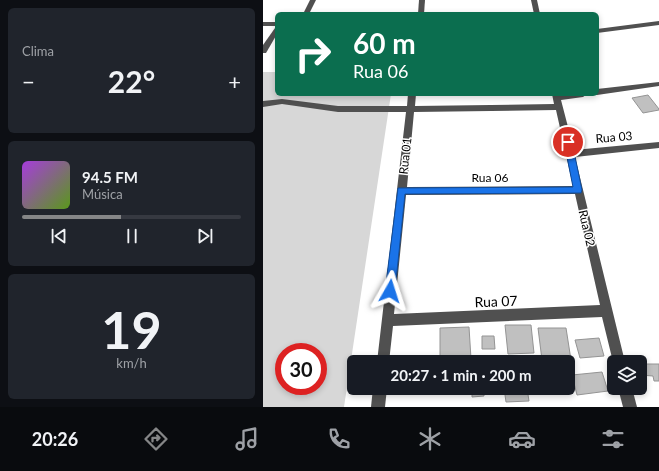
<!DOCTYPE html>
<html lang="pt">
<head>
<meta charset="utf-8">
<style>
  :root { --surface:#171b24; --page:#20242c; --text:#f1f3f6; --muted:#9ea1a6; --line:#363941; --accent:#858687 }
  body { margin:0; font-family:Lato,sans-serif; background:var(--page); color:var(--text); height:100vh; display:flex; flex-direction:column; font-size:15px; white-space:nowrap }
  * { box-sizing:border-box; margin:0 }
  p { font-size:13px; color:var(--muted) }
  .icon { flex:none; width:22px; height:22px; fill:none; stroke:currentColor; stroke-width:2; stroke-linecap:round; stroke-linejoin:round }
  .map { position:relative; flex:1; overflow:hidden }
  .panel { display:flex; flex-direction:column; gap:8px; padding:8px; background:#0d0f14; width:263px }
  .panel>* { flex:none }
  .guide { position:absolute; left:12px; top:12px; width:324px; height:84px; border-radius:6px; box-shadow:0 2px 6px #0003; background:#0b6e4f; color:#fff; overflow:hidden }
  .buttons { position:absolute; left:344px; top:355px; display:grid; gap:8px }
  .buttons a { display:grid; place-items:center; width:40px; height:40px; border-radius:6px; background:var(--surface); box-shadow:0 2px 6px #0003; font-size:20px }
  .speed { position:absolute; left:12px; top:343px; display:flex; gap:8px; font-size:20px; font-weight:700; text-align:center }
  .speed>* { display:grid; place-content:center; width:52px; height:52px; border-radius:50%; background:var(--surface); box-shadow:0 2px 6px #0003; line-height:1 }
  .speed .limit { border:6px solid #d22; background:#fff; color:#111 }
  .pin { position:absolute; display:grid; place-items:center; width:34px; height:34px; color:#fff; margin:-17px; border:2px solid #fff; border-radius:50%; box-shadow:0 1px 4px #0007 }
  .me { position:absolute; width:44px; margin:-22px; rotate:6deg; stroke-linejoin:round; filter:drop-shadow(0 0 3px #0008) }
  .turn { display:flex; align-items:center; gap:14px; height:84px; padding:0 12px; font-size:18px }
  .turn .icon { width:52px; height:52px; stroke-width:2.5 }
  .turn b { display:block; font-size:28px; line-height:34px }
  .big { font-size:30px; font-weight:700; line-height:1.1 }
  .panel .card { flex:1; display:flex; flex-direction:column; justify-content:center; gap:6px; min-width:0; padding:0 14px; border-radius:6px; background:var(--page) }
  .panel .dial { align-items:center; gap:0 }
  .dial b { font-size:52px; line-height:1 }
  .song { display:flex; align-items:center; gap:12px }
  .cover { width:48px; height:48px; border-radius:6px; background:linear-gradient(135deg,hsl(280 70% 55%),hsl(90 70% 35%)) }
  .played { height:4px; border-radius:2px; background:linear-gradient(90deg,var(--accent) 45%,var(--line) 45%) }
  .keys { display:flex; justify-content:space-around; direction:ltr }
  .heat { display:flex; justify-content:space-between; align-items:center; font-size:22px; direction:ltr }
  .trip { position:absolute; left:84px; top:355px; width:228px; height:40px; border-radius:6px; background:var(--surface); box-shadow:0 2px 6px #0003; font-weight:700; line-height:40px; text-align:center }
  .tab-bar { display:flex; height:64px; justify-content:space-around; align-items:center; background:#090b0e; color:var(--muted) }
  .tab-bar .icon { width:28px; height:28px }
  .tab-bar .selected { color:var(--accent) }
  .tab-bar b { font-size:18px; color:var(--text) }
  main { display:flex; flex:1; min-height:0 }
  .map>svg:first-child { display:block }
  .green { fill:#d7d7d7; fill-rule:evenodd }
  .building { fill:#c0c0c0; stroke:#949494 }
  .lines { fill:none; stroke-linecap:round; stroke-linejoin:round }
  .minor { fill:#505050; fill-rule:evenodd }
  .route { fill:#1a73e8; stroke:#114b97 }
  .labels { text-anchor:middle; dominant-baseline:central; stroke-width:3; stroke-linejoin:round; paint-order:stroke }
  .street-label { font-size:12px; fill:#000; stroke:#fff }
  .near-street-label { font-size:14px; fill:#000; stroke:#fff }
</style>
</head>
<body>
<main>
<section class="panel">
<div class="card"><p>Clima</p>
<div class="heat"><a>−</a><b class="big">22°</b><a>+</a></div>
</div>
<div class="card">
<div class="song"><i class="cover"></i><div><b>94.5 FM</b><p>Música</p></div></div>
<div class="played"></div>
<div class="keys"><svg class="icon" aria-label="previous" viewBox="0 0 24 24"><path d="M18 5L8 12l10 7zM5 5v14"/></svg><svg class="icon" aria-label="pause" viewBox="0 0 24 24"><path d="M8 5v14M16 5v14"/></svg><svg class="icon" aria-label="next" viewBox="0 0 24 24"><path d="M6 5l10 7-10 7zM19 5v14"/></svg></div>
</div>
<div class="card dial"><b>19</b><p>km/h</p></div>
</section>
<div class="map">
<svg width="396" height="407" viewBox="0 0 396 407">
  <rect width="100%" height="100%" fill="#fff"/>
  <path class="green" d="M0,72h14v22h114l-47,313h-81zM21,352h34v34h-34z"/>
  <g class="building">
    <polygon points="385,95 396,109 396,110 380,113 369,98"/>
    <polygon points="242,325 268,325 271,353 245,354"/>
    <polygon points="206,327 208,359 177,360 177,328"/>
    <polygon points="275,328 303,328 308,360 279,360"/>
    <polygon points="219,336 231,336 232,349 219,349"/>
    <polygon points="336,338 341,356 317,358 312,340"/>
    <polygon points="377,364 396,364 396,381 391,381 390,376 377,375"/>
    <polygon points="339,372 345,391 314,395 309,375"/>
    <polygon points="209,388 221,388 221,396 209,397"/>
    <polygon points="241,388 264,388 266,401 243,402"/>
  </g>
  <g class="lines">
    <g class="minor">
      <polygon points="47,0 53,0 46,14 40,14"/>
      <polygon points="156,0 162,0 161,14 155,14"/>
      <polygon points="268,0 274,0 277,14 271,14"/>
      <polygon points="396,21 396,25 334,33 334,29"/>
      <rect x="0" y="22" width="14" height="4"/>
      <polygon points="14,27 14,34 3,53 0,53 0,45 12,28"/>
      <polygon points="396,82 396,86 334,95 332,94 334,94 334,89"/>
      <path d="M145,94h8l-1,12 139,-2 -2,-10h35l-4,3 -22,3 13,50 85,-8v6l-84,9 50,205h-11v4l-12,-49 -209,9 -4,36h-12l29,-250h-68l-56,-8 -19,3v-6l19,-2 56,7h69zM293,110l17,76 -166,1 7,-75zM312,194l25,111 -206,9 12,-119z"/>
      <polygon points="110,388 124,388 122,407 108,407"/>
      <polygon points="355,388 369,388 374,407 360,407"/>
    </g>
  </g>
  <polygon class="route" points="305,139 309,142 319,190 318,193 142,194 132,291 131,295 127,296 123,295 122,291 135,188 310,187 301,142"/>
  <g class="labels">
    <g class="street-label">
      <text transform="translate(351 137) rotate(-5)">Rua 03</text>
      <text transform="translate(142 156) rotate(-84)">Rua 01</text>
      <text x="227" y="177">Rua 06</text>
      <text transform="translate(324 228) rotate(77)">Rua 02</text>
    </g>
    <g class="near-street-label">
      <text transform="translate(233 301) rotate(-2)">Rua 07</text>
    </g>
  </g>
</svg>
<div class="buttons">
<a><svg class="icon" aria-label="layers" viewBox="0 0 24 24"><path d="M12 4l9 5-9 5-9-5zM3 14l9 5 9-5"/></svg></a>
</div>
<div class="speed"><div class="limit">30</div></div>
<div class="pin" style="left:305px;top:142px;background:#d93025"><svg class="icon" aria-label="arrive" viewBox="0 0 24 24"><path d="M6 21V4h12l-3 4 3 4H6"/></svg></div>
<svg class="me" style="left:127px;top:291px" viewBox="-20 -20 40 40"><path d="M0-17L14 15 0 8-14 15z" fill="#1a73e8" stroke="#fff" stroke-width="4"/></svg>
<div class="trip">20:27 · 1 min · 200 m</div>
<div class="guide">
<div class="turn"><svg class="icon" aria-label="right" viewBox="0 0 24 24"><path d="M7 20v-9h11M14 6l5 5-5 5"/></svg><div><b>60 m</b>Rua 06</div></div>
</div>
</div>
</main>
<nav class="tab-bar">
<b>20:26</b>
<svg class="icon selected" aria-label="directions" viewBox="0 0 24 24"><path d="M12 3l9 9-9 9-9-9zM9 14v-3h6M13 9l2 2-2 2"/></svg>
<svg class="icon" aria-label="music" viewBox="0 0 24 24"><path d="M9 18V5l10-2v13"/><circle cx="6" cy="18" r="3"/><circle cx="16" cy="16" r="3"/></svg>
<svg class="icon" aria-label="phone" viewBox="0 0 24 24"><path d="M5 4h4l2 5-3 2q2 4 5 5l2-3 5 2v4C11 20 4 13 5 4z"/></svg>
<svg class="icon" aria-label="climate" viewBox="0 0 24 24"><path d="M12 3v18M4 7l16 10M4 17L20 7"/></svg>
<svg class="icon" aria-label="car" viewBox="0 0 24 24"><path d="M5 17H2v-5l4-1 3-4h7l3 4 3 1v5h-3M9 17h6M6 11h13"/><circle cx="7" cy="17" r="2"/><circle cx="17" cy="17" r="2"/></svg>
<svg class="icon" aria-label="filters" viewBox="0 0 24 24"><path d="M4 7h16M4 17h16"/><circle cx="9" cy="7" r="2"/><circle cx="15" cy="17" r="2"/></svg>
</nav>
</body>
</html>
